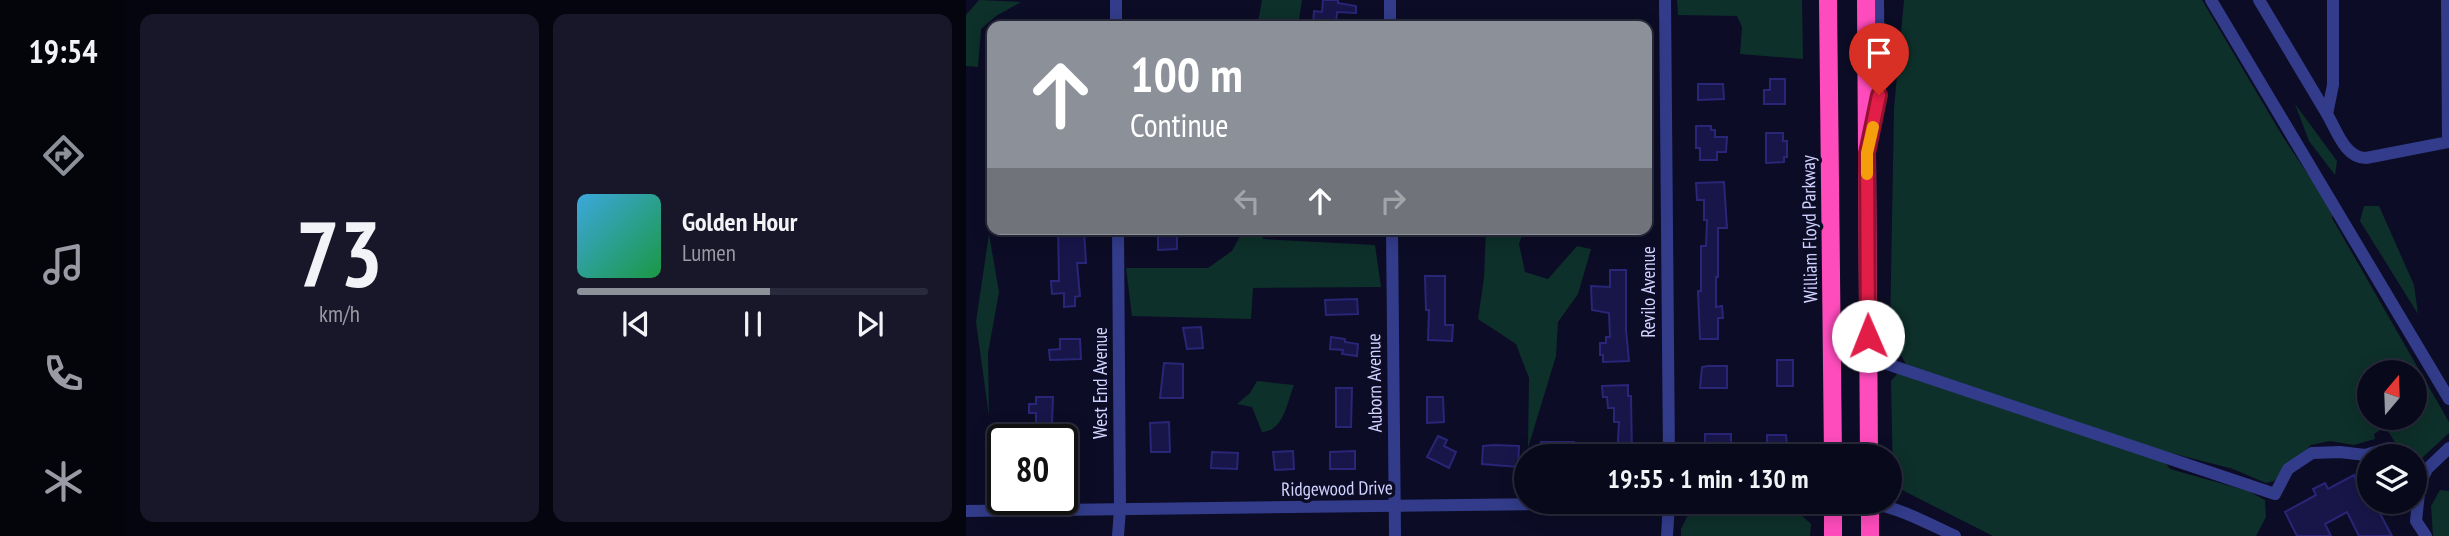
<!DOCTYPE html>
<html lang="en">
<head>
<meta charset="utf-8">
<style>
  :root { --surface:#09091c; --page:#171729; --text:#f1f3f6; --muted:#999aa3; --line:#292a3b; --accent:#8c9099 }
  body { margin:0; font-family:"PT Sans Narrow",sans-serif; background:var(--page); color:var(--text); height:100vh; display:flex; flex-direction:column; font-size:26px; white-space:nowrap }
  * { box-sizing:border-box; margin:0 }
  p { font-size:23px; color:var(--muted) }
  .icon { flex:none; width:38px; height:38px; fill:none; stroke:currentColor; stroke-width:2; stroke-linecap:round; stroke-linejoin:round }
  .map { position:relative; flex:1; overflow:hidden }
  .sheet { display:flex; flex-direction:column; gap:14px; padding:14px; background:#05050f; width:840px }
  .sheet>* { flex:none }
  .banner { position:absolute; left:21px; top:21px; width:665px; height:214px; border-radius:14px; box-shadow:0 4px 18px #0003,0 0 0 2px var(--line); background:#8c9099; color:#fff; overflow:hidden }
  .needle { width:46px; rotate:19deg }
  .tools { position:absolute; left:1391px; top:360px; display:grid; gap:14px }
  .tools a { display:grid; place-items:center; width:70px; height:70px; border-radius:50%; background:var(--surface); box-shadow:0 4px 18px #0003,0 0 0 2px var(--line); font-size:35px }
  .speed { position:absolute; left:21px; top:424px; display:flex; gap:14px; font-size:35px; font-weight:700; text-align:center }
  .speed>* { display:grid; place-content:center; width:91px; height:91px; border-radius:50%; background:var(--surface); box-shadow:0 4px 18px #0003,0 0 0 2px var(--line); line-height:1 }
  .speed .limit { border:4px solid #111; border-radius:10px; background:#fff; color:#111 }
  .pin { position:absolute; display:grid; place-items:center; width:60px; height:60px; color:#fff; margin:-72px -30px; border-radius:50% 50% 50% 0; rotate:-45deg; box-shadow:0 0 7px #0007 }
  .pin .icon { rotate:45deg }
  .me { position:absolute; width:77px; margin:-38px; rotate:359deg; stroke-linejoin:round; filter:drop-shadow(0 0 5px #0008) }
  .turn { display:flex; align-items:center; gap:24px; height:147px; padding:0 28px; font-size:32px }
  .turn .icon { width:91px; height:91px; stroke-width:2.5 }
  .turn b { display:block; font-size:49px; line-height:60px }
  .lanes { display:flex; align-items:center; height:66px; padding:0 28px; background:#0003; justify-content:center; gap:35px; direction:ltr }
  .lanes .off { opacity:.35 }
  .sheet .tile { flex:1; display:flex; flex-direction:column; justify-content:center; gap:10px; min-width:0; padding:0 24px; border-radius:14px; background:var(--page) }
  .sheet .dial { align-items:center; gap:0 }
  .dial b { font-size:91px; line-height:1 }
  .song { display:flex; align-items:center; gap:21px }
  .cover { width:84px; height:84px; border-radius:10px; background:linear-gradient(135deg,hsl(200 70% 55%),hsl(140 70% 35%)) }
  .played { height:7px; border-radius:4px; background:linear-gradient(90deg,var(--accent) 55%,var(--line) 55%) }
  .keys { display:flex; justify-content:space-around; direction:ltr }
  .sheet .tiles { flex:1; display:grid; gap:14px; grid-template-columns:repeat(2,1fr) }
  .trip { position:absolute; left:548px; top:444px; width:388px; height:70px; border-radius:35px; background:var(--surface); box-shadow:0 4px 18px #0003,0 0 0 2px var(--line); font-weight:800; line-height:70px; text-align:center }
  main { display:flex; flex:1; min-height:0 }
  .menu { display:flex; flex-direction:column; width:126px; justify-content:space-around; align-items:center; background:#04040b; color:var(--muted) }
  .menu .icon { width:49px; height:49px }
  .menu .current { color:var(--accent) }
  .menu b { font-size:32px; color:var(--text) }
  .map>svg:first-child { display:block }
  .green { fill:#0e302a; fill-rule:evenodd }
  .building { fill:#181649; stroke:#292577; stroke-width:2 }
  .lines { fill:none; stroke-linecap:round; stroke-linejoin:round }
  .minor { stroke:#323c8a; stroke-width:12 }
  .highway { stroke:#ff4cbd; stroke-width:18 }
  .route-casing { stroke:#92132f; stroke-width:18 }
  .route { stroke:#e11d48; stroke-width:12 }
  .slow { stroke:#f59e0b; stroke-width:12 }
  .labels { text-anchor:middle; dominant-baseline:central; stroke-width:7; stroke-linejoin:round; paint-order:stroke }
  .street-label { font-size:19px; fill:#d1d3ff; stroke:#0c0c26 }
</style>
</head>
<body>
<main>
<nav class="menu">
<b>19:54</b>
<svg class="icon current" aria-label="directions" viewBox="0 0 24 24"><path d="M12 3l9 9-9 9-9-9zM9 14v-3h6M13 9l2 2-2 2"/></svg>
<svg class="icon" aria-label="music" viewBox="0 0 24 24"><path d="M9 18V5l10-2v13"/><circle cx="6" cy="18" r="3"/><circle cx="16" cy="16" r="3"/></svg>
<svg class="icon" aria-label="phone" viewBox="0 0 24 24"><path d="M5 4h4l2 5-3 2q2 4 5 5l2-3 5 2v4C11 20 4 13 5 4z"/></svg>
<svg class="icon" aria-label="climate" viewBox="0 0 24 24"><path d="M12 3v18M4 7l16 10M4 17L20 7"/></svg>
</nav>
<section class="sheet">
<div class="tiles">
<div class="tile dial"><b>73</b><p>km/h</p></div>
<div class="tile">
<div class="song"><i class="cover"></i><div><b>Golden Hour</b><p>Lumen</p></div></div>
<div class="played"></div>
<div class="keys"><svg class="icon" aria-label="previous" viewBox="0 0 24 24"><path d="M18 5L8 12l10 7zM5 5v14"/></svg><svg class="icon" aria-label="pause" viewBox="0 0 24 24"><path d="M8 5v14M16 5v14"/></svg><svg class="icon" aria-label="next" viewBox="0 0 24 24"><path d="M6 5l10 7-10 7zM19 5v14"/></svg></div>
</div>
</div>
</section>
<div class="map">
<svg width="1483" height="536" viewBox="0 0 1483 536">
  <rect width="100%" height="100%" fill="#0c0c26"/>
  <g class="green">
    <polygon points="13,0 55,2 30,16 15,29 12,67 0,66 0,15"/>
    <polygon points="296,0 336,0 332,26 288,26 293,17"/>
    <polygon points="711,0 836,0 837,59 774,54 776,27 771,16 712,15"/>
    <path d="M938,0h298l81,137 50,75 -1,6 117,204v11l-26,24 -8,3v-3h-10l-20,-30 -11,7 1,5 -21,6 -24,-4 -19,4 -37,36 -8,2 -33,-14 -77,-20 14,20 78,22 17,9 1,17 -10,19h-263l-93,-47 -7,-8 -2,-100 6,-7 37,1 -27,-9 -17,-31 4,-227zM1404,373h45v45h-45z"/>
    <polygon points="1329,104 1371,161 1369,175 1343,141"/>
    <polygon points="1398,206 1413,206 1448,285 1452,314 1394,221"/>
    <polygon points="278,229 296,229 297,239 409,245 415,287 287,288 285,319 166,316 160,268 242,268 266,251"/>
    <polygon points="520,229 558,229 553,244 559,272 582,279 611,246 625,249 612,294 592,322 590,356 562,448 563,378 550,344 512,319 518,278"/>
    <polygon points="23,234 33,292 22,353 23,416 10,322"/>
    <path d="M291,381l37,4c-7,17 -10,46 -32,47l-10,-25 -15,-3 13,-11z"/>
    <polygon points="1474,490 1483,491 1483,536 1467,536 1465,506"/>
    <polygon points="723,513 833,513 845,524 844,536 715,536 715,529"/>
  </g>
  <g class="building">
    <polygon points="357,0 372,0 372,3 390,6 390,13 371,12 370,26 347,24 348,11 356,12"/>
    <polygon points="804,79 819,79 819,104 798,104 798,90 804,90"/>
    <polygon points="732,84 757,84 758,99 732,100"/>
    <polygon points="730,126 745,126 745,130 749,130 749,137 761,137 760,152 751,152 751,160 734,160 734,148 730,148"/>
    <polygon points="800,133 817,133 817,141 821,141 821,157 818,157 818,162 800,163"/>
    <polygon points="758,182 761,228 752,228 752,277 750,277 750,307 756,306 757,318 752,318 752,339 734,339 732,291 735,291 735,246 740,246 741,220 738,220 738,200 731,200 730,183"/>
    <polygon points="92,229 118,229 120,263 111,263 114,296 109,297 109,306 98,307 98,293 86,294 85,281 93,281"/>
    <polygon points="211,229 211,249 192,250 192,230"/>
    <polygon points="644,270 660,270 660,330 663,361 637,362 637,355 634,355 634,343 640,343 640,337 644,337 643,313 626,310 625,286 644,287"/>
    <polygon points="459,276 479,276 479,325 487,325 486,341 462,340 463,310 460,310"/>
    <polygon points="391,299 392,314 360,315 359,300"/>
    <polygon points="235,327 237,348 221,349 217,328"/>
    <polygon points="365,337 379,339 379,342 392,344 391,356 376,354 377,350 364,349"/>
    <polygon points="94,339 114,339 115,359 84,360 83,350 94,349"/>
    <rect x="811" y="360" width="16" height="26"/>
    <polygon points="198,363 217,364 217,398 194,398"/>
    <polygon points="742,366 761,366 761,388 734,388 736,367"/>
    <polygon points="662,385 662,396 665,396 666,457 651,457 653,422 648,422 648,408 642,408 641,397 637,397 636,386"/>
    <polygon points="370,388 386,388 385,427 370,427"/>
    <polygon points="70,397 87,397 86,424 70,423 70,413 63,413 63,404 70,404"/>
    <polygon points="461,397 477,397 478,422 461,423"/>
    <polygon points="203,422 204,452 185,452 184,423"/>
    <polygon points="739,434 765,434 765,451 758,451 758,457 739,457"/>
    <polygon points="801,435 820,435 822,457 790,457 790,447 801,445"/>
    <polygon points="472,436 481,440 478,446 490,452 483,468 461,457"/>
    <polygon points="575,442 608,442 608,457 574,457"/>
    <polygon points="528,445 553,446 552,467 516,464 517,446"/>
    <polygon points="327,451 328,469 309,470 307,452"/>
    <polygon points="389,451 389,469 364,469 364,452"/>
    <polygon points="246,452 272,453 271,469 245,468"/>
    <polygon points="1388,475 1389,478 1395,475 1404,493 1404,502 1408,502 1426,536 1393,536 1381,512 1359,524 1365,536 1331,536 1319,512 1350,495 1347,489 1359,483 1362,489"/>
  </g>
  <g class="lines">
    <g class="minor">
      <polyline points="150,0 150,26"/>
      <polyline points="424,0 424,26"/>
      <polyline points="699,0 703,457"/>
      <polyline points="1245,0 1483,399"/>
      <polyline points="1293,0 1361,114"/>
      <path d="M1367,0v85l-6,29c10,17 18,44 39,44l83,-16"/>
      <polyline points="1481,0 1482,142"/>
      <polyline points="906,129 913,95 912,0"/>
      <polyline points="152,229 154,509 152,536"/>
      <polyline points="426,229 429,536"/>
      <polyline points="903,358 1309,494 1322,469 1346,453 1374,452 1399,455 1423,448"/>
      <polyline points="1449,484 1454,484 1461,469 1483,448"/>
      <polyline points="1454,484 1450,521 1460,536"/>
      <path d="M904,503c30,5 57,20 85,33"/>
      <polyline points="0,511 742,502"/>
      <polyline points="701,536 703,502"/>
    </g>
    <g class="highway">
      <polyline points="862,0 867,457"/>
      <polyline points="900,0 903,457"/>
      <polyline points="867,502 867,536"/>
      <polyline points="904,502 904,536"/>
    </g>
  </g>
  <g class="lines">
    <g class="route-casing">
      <polyline id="route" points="902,336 901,153 913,95"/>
    </g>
    <use href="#route" class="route"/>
    <polyline class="slow" points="901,174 901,153 907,127"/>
  </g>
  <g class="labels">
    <g class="street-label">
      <text transform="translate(843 229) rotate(-91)">William Floyd Parkway</text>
      <text transform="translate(682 292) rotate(-90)">Revilo Avenue</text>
      <text transform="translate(134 383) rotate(-90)">West End Avenue</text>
      <text transform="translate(408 383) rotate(-91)">Auborn Avenue</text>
      <text transform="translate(371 488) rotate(-1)">Ridgewood Drive</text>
    </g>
  </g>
</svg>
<div class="tools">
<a><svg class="needle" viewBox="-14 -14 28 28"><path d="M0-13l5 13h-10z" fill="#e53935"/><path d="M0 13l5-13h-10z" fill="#999aa3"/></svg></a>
<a><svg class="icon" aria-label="layers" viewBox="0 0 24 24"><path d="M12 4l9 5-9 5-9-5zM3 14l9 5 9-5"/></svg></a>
</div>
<div class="speed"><div class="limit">80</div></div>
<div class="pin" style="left:913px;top:95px;background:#d93025"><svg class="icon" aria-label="arrive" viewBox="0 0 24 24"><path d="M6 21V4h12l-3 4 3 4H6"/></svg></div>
<svg class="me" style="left:902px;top:336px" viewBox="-20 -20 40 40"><circle r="19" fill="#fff"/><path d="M0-13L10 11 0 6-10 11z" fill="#e11d48"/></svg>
<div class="trip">19:55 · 1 min · 130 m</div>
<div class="banner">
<div class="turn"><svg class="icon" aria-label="ahead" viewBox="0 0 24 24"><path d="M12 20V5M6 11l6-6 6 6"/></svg><div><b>100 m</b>Continue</div></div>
<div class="lanes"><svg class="icon off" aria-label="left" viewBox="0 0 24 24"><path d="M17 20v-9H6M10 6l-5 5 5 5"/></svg><svg class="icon" aria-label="ahead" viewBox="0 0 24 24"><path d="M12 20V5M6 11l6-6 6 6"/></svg><svg class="icon off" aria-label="right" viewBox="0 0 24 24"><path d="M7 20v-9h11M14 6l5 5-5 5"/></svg></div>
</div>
</div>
</main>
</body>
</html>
